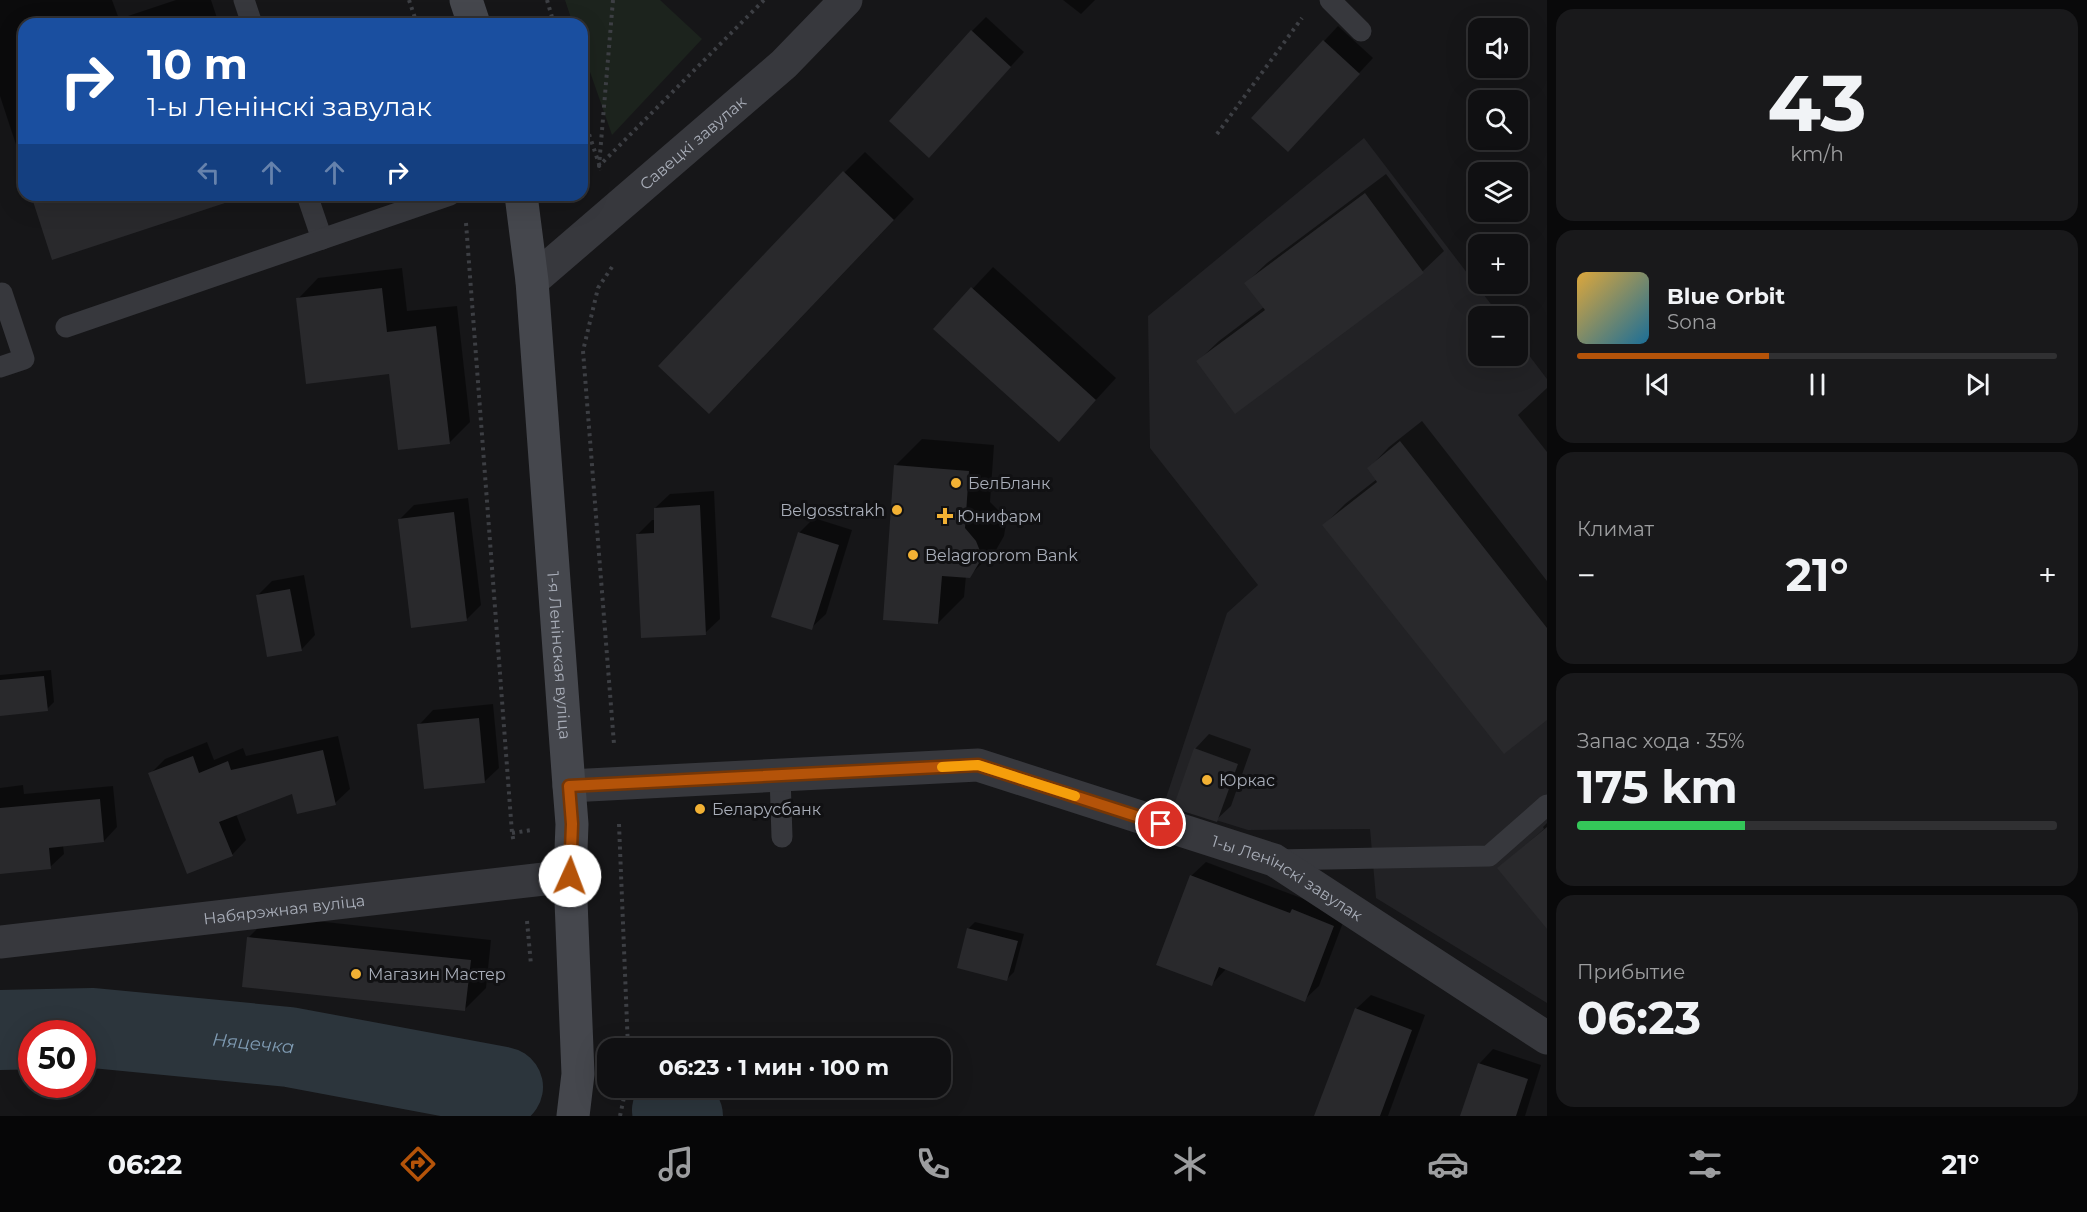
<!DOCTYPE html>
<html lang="ru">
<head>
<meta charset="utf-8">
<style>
  :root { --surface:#101012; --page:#19191b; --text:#f1f3f6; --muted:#9c9d9f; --line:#303032; --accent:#b45309 }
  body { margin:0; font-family:Montserrat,sans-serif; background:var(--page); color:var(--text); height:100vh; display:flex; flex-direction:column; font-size:22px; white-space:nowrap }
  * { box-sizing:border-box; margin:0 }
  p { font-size:20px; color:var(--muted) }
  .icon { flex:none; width:33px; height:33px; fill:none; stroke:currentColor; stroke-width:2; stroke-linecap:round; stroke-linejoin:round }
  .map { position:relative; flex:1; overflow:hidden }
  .panel { display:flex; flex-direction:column; gap:9px; padding:9px; background:#09090a; width:540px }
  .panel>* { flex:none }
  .banner { position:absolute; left:18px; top:18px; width:570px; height:183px; border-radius:18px; box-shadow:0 6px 24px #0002,0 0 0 2px var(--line); background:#1a4fa0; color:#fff; overflow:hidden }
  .fabs { position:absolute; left:1468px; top:18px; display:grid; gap:12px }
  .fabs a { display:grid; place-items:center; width:60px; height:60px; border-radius:12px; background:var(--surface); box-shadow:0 6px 24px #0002,0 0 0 2px var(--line); font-size:30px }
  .speed { position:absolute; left:18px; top:1020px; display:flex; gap:12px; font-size:30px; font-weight:700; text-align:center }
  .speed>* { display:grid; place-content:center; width:78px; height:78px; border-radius:50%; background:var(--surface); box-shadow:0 6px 24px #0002,0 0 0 2px var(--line); line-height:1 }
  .speed .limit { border:9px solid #d22; background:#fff; color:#111 }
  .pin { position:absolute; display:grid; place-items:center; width:51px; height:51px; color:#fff; margin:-26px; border:3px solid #fff; border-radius:50%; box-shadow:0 2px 6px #0007 }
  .me { position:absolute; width:66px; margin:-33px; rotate:2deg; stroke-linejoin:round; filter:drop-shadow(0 0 4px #0008) }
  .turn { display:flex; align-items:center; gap:21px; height:126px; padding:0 30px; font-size:27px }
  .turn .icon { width:78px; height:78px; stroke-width:2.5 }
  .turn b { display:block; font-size:42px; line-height:51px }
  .lanes { display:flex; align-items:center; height:57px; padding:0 30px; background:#0003; justify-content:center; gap:30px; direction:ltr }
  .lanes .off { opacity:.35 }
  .big { font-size:45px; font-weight:700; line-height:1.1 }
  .panel .tile { flex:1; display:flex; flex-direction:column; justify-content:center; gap:9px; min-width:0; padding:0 21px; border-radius:18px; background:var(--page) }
  .panel .dial { align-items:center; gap:0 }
  .dial b { font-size:78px; line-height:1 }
  .song { display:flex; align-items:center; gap:18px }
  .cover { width:72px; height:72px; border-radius:9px; background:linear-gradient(135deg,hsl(40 70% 55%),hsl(200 70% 35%)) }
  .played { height:6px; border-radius:3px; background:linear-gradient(90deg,var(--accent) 40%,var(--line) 40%) }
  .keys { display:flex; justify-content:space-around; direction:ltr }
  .heat { display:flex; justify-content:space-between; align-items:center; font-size:33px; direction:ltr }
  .charge { height:9px; border-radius:4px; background:linear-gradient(90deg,#34c759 35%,var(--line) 0) }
  .trip { position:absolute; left:597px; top:1038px; width:354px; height:60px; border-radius:18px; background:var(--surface); box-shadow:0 6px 24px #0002,0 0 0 2px var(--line); font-weight:700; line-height:60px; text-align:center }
  .dock { display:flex; height:96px; justify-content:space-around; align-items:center; background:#060607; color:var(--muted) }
  .dock .icon { width:42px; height:42px }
  .dock .current { color:var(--accent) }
  .dock b { font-size:27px; color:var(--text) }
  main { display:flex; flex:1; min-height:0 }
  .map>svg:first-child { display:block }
  .built { fill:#222225 }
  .green { fill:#1c231d }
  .shadow { fill:#0007 }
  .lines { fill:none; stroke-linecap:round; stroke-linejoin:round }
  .river { stroke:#2c353c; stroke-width:80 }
  .building { fill:#29292c }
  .path { stroke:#3d3f44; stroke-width:4; stroke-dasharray:3 4.5; stroke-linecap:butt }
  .service { stroke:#37383d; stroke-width:21 }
  .minor { stroke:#37383d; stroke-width:33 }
  .secondary { stroke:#45474d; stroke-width:33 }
  .route-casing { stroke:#753606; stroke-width:15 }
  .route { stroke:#b45309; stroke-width:10 }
  .slow { stroke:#f59e0b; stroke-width:10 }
  .poi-dot { fill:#f2b134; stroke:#111113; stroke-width:2 }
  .labels { text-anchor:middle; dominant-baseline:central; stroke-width:6; stroke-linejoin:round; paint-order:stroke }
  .street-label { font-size:16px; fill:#a8adb8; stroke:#111113 }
  .poi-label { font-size:16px; fill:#a8adb8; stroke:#111113; text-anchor:start }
  .water-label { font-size:18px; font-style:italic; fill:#7f9bb3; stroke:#111113 }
</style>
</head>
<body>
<main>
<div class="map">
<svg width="1547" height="1116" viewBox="0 0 1547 1116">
  <rect width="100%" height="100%" fill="#161618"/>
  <polygon class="built" points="1364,138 1500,316 1479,316 1479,356 1518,356 1518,341 1547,379 1547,1003 1376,898 1370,829 1248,830 1164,804 1227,613 1258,585 1150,448 1148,316"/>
  <polygon class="green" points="565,0 660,0 702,39 612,135 582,49 582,24 573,24"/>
  <g class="shadow">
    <polygon points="0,0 112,0 119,19 176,0 211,0 219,24 24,24 24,169 0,96"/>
    <polygon points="1063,0 1095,0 1081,14"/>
    <polygon points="986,17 1024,52 943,141 972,31"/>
    <polygon points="1338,26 1373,58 1302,135 1253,118"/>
    <polygon points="865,152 914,199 730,392 844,173"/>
    <polygon points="1386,174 1444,251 1423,271 1236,412 1198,361 1219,341 1264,307 1246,283 1267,263"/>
    <polygon points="33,195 244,195 53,258"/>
    <polygon points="993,267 1116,378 1059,440 935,329"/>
    <polygon points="402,268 407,311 457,306 470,422 449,443 390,372 298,299 318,278"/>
    <polygon points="1547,388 1547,452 1518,415"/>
    <polygon points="1422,421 1547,581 1547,718 1324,525 1345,504 1377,479 1369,468 1389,447"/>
    <polygon points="922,439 994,445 990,502 1002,514 1006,524 1004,536 996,550 969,576 966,576 964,597 938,623 896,465"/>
    <polygon points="714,491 720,619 705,633 638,534 652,520 656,520 655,508 670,494"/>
    <polygon points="468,498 481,605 467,619 399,520 414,505"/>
    <polygon points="814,518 852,530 826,614 811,628 799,533"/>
    <polygon points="304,575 315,635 301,650 257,596 272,581"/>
    <polygon points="51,670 54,702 47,709 0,714 0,675"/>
    <polygon points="493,704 499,768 484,782 419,725 433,710"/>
    <polygon points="1209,734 1251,749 1231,806 1216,820 1195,749"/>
    <polygon points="338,736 350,789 335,803 293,792 236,814 246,840 232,855 150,774 165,759 207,742 214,760 243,748 246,756"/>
    <polygon points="23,785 24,794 113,786 117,827 104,841 63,845 64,854 50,867 0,873 0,788"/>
    <polygon points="1547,823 1547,926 1499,868 1544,829 1543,827"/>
    <polygon points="1206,862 1304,899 1347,912 1319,986 1304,1000 1226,969 1212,984 1191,876"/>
    <polygon points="270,916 491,940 486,988 465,1009 249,937"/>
    <polygon points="975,922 1024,934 1014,972 1007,979 968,929"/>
    <polygon points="1371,995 1425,1015 1388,1116 1316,1116 1356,1009"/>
    <polygon points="1493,1049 1541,1065 1525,1116 1461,1116 1479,1064"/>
  </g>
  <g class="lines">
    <g class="river">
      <path id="s1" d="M0,1030l93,-2 196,19 214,40"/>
      <polyline points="672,1110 683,1116"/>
    </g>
  </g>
  <g class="building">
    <polygon points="971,30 1011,67 929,158 889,121"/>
    <polygon points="1323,40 1360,74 1288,152 1251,118"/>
    <polygon points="843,171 894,220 709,414 658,366"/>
    <polygon points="1365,193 1424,273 1235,414 1196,361 1265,310 1244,283"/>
    <polygon points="31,195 227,195 228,202 52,260"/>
    <polygon points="971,287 1096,400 1059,442 933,329"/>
    <polygon points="382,288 387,332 436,326 450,444 398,450 389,374 306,384 296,298"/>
    <polygon points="1400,441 1547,628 1547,720 1504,754 1322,525 1377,482 1367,468"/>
    <polygon points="894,465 969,471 965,528 976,541 980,551 979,563 970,578 942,576 938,624 883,620"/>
    <polygon points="700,505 706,635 641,638 636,534 654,533 654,508"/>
    <polygon points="454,512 467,621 411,628 398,519"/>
    <polygon points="798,532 839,545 812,630 771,617"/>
    <polygon points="290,589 302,651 267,657 256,595"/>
    <polygon points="44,676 48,711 0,716 0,680"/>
    <polygon points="479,718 485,783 424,789 417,724"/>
    <polygon points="1194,748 1238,764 1217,822 1173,808"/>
    <polygon points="323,750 336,805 297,814 292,794 219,822 233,856 187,874 148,773 193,756 199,773 228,761 231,770"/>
    <polygon points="100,799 104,842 49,848 51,869 0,874 0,808"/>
    <polygon points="1547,827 1547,929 1497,868"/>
    <polygon points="1190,875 1290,913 1292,909 1334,926 1305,1002 1219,967 1212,986 1156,965"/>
    <polygon points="967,928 1018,941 1007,981 957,968"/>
    <polygon points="247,937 471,960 465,1011 242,987"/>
    <polygon points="1355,1008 1412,1030 1380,1116 1314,1116"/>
    <polygon points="1478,1063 1528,1079 1516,1116 1460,1116"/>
  </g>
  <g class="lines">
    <g class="path">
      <polyline points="409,0 417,24"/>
      <polyline points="547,0 554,24"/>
      <polyline points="613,0 599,166 764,0"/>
      <polyline points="582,113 601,170"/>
      <polyline points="1217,134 1302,18"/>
      <polyline points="466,223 512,833 514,843"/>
      <polyline points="612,267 598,288 583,351 614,744"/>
      <polyline points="619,824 628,1048"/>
      <polyline points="512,833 532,830"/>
      <polyline points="527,921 531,965"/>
      <polyline points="620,1116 626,1088"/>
    </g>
    <g class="service">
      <polyline points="244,0 252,24"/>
      <polyline points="1330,0 1361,31"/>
      <polyline points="307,195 322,239"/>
      <polyline points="0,294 2,293 24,359 0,367"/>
      <polyline points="66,327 450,195"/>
      <polyline points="780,776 782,837"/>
      <polyline points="1275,860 1489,856 1547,805"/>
    </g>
    <g class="minor">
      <path id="s2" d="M532,281l252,-217 62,-64"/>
      <path id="s3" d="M569,786l409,-21 296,95 273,178"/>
      <path id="s4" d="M0,942l570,-66"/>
    </g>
    <g class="secondary">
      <polyline points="466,0 474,24"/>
      <path id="s5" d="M521,195l11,86 37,505 3,38 -2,52 8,198 -5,42"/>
    </g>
  </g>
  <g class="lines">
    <g class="route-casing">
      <polyline id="route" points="570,876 572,824 569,786 978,765 1161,824"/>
    </g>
    <use href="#route" class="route"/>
    <polyline class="slow" points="942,767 978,765 1075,796"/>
  </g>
  <g class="poi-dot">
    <circle cx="956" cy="483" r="6"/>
    <circle cx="897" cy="510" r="6"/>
    <path d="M942 507h6v6h6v6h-6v6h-6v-6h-6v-6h6z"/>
    <circle cx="913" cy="555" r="6"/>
    <circle cx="1207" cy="780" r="6"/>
    <circle cx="700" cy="809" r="6"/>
    <circle cx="356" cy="974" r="6"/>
  </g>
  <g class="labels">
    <g class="street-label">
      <text stroke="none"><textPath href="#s2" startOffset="212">Савецкі завулак</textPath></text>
      <text stroke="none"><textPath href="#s5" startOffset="462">1-я Ленінская вуліца</textPath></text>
      <text stroke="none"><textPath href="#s3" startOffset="740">1-ы Ленінскі завулак</textPath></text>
      <text stroke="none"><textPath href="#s4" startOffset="286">Набярэжная вуліца</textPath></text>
    </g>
    <g class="poi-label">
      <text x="968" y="483">БелБланк</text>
      <text x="885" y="510" text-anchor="end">Belgosstrakh</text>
      <text x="957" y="516">Юнифарм</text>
      <text x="925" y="555">Belagroprom Bank</text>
      <text x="1219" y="780">Юркас</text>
      <text x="712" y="809">Беларусбанк</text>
      <text x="368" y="974">Магазин Мастер</text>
    </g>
    <g class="water-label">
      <text stroke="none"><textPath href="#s1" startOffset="254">Няцечка</textPath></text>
    </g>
  </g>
</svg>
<div class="fabs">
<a><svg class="icon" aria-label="sound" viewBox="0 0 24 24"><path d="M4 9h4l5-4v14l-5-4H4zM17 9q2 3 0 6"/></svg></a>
<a><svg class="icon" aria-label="search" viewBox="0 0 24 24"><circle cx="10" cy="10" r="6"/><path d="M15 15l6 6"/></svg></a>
<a><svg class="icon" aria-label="layers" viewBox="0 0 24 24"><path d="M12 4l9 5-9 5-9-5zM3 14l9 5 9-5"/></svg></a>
<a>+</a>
<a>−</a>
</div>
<div class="speed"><div class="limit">50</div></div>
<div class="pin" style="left:1161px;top:824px;background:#d93025"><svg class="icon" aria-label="arrive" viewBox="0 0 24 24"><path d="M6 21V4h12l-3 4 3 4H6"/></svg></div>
<svg class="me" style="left:570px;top:876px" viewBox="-20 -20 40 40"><circle r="19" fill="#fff"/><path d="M0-13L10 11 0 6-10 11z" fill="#b45309"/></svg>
<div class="trip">06:23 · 1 мин · 100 m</div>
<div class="banner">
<div class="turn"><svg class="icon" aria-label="right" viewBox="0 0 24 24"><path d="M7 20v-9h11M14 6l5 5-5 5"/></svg><div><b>10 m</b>1-ы Ленінскі завулак</div></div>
<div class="lanes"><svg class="icon off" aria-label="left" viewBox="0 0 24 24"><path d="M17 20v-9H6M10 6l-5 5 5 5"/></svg><svg class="icon off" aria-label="ahead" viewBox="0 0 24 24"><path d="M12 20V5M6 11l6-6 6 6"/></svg><svg class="icon off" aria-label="ahead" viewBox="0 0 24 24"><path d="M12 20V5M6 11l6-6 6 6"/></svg><svg class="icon" aria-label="right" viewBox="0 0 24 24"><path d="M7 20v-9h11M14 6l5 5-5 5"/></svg></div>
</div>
</div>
<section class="panel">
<div class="tile dial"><b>43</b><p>km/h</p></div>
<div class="tile">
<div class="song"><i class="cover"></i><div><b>Blue Orbit</b><p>Sona</p></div></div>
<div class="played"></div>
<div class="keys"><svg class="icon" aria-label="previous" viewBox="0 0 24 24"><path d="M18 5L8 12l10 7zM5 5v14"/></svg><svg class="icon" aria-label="pause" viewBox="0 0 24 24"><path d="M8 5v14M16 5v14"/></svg><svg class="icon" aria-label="next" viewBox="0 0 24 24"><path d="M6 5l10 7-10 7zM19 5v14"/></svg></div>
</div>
<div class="tile"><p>Климат</p>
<div class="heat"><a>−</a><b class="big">21°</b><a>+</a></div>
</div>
<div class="tile"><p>Запас хода · 35%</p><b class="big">175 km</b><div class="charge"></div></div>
<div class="tile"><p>Прибытие</p><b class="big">06:23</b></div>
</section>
</main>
<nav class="dock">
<b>06:22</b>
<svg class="icon current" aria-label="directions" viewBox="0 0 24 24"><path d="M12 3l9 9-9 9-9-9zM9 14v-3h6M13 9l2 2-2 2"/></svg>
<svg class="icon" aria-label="music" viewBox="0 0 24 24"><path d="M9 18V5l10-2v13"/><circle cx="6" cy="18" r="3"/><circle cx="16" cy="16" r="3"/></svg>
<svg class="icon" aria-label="phone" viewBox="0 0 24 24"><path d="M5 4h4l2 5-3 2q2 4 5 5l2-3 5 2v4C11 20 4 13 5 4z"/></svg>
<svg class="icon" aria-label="climate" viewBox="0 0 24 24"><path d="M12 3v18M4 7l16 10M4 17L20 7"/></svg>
<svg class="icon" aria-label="car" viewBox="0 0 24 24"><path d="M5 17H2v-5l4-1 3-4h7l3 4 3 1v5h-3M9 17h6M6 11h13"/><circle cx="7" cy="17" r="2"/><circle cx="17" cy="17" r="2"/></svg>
<svg class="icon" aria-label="filters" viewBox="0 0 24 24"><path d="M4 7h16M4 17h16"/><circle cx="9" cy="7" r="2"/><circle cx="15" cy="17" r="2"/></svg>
<b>21°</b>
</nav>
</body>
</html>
